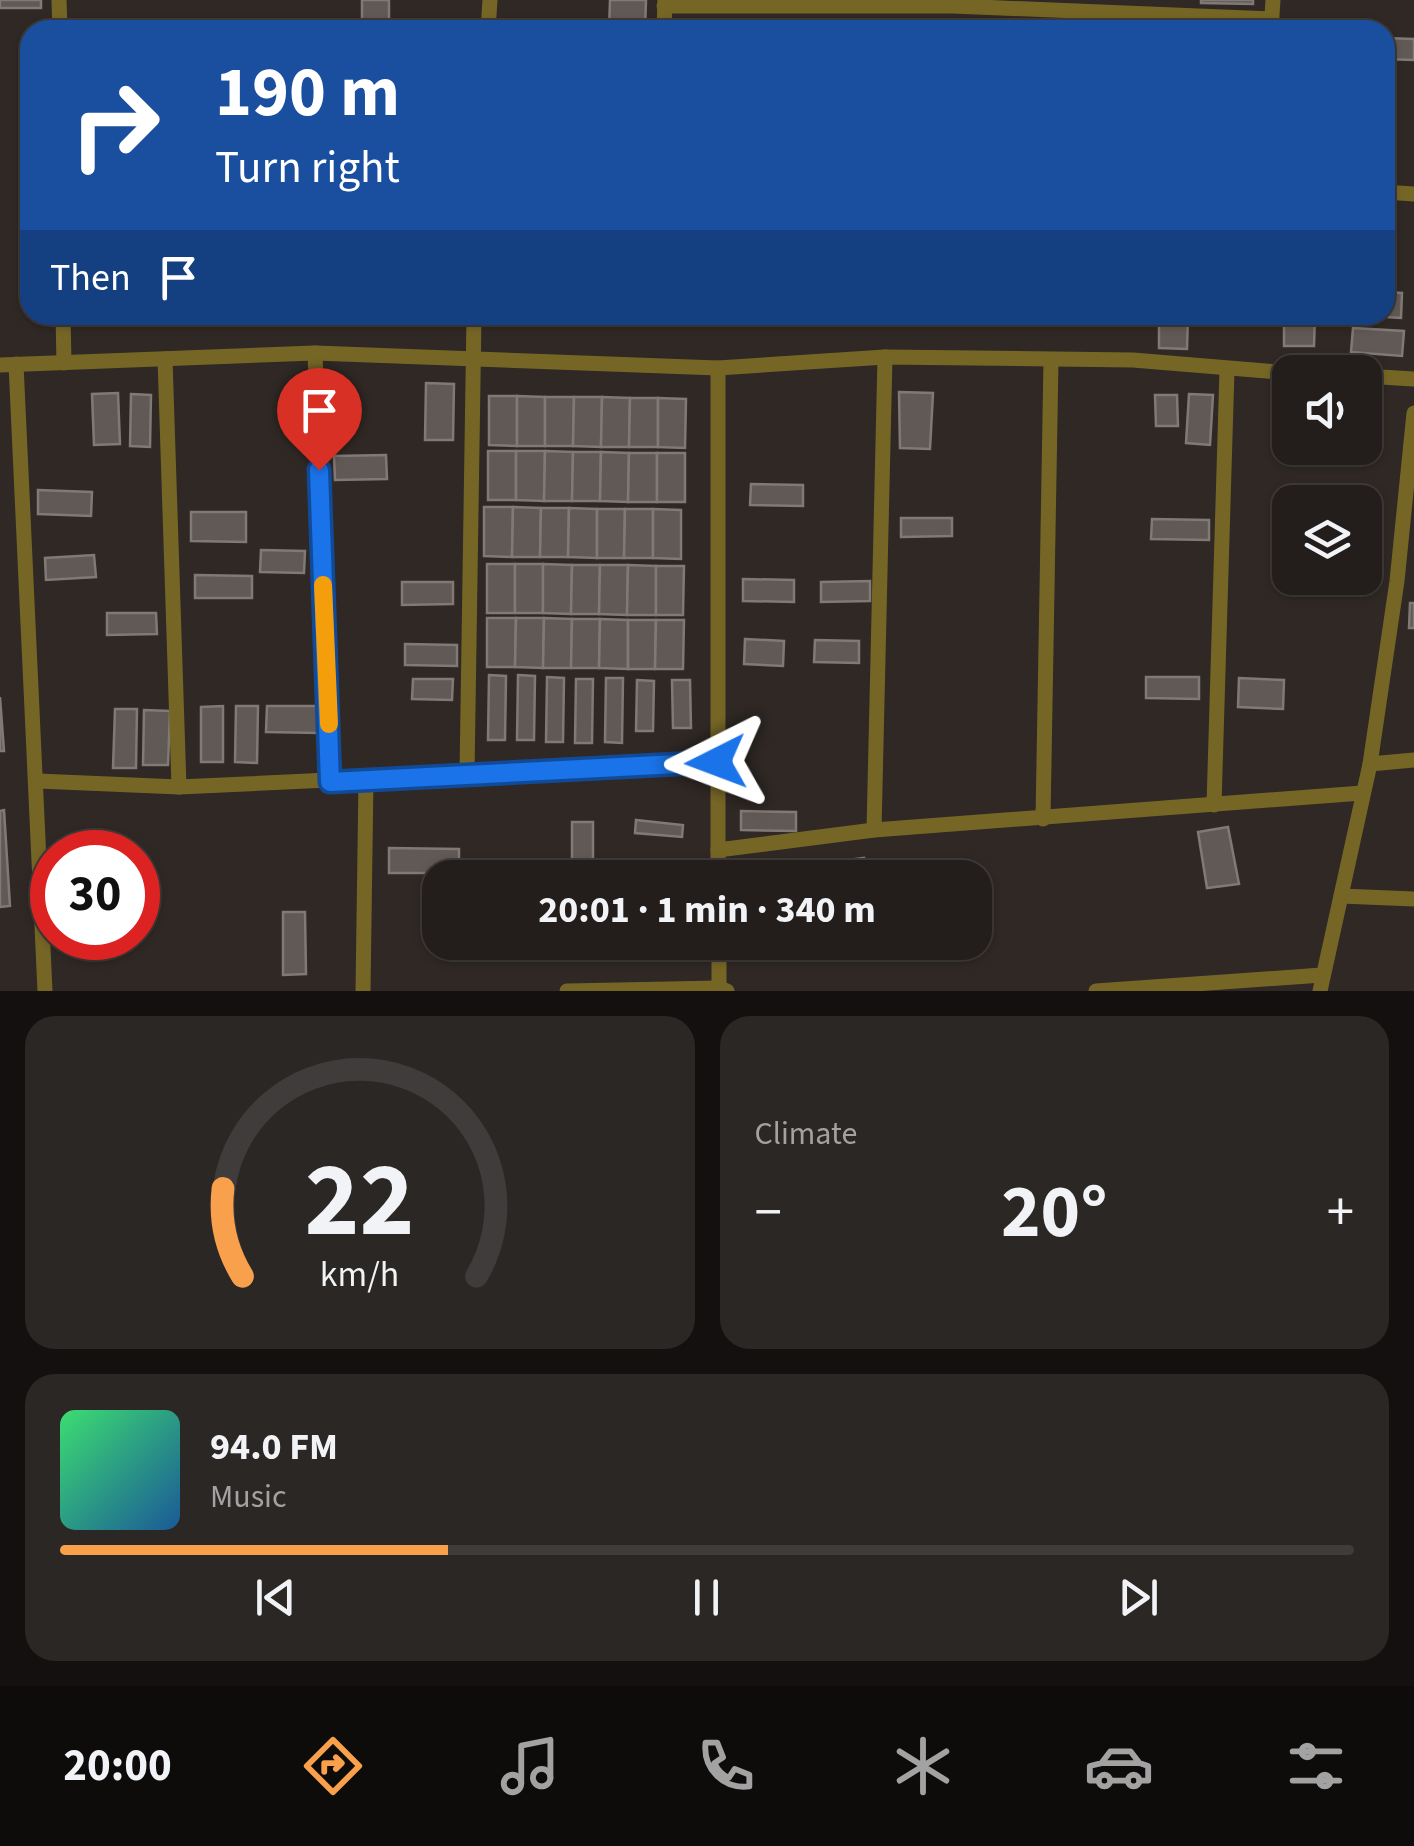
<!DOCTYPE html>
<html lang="en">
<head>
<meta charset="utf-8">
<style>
  :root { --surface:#231e1c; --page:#2b2725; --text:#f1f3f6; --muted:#a3a2a3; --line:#403c3b; --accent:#f8a04b }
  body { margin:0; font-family:"Source Sans 3",sans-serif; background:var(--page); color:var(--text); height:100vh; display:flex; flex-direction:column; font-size:38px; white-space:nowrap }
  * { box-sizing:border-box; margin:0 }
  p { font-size:32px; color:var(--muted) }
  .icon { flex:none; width:55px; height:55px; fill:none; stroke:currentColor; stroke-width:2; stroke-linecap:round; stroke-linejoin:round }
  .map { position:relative; height:991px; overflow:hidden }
  .details { display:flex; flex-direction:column; gap:25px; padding:25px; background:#13100f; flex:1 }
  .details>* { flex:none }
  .hud { position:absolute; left:20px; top:20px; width:1375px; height:305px; border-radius:30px; box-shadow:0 2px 8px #0004,0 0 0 2px var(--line); background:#1a4fa0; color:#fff; overflow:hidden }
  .fabs { position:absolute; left:1272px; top:355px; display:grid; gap:20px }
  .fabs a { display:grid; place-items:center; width:110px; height:110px; border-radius:20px; background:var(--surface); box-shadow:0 2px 8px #0004,0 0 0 2px var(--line); font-size:50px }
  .speed { position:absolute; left:30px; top:830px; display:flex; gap:20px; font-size:50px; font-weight:700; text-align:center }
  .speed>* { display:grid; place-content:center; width:130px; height:130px; border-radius:50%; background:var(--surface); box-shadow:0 2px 8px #0004,0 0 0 2px var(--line); line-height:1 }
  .speed .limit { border:15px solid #d22; background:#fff; color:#111 }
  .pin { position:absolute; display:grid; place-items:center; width:85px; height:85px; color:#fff; margin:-102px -42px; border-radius:50% 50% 50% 0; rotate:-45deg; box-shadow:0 0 10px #0007 }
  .pin .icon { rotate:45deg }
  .me { position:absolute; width:110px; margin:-55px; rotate:267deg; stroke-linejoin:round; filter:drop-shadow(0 0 8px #0008) }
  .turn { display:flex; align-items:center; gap:35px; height:210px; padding:0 30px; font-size:45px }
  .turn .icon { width:130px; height:130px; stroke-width:2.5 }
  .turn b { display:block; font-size:70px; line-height:85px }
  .then { display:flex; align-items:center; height:95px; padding:0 30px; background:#0003; gap:20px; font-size:38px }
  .big { font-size:75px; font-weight:700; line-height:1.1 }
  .details .tile { flex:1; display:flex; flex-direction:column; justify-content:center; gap:15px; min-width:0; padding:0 35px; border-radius:30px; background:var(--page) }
  .details .dial { align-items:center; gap:0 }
  .dial svg { height:260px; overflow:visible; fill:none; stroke:var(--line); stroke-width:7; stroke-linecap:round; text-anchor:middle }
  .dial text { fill:var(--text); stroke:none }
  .song { display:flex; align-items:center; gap:30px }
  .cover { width:120px; height:120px; border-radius:15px; background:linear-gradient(135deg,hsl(140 70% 55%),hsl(210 70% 35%)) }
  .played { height:10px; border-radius:5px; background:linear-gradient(90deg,var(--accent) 30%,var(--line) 30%) }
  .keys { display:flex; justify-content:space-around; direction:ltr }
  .heat { display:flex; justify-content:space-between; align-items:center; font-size:55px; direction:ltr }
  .details .tiles { flex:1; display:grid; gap:25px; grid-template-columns:1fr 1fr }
  .tile:last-child { grid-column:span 2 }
  .trip { position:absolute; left:422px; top:860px; width:570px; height:100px; border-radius:30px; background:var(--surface); box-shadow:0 2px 8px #0004,0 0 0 2px var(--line); font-weight:700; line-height:100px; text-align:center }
  .menu { display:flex; height:160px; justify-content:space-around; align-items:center; background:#0e0c0b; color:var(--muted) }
  .menu .icon { width:70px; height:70px }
  .menu .on { color:var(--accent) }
  .menu b { font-size:45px; color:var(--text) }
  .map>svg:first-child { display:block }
  .building { fill:#615956; stroke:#817976; stroke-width:2.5 }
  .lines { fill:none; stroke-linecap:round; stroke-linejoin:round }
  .street { stroke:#766626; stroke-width:15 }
  .route-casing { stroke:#114b97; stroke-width:25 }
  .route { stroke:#1a73e8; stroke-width:18 }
  .slow { stroke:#f59e0b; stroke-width:18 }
</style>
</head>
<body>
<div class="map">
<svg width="1414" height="991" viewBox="0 0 1414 991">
  <rect width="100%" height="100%" fill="#2f2825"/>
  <g class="building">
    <rect x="0" y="0" width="41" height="8"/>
    <polygon points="362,0 389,0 389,20 362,19"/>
    <polygon points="610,0 646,0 645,30 609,30"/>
    <polygon points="1201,0 1253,0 1253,4 1201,3"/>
    <polygon points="1385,38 1414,39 1414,60 1385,59"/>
    <polygon points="1385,292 1402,293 1401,318 1352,315 1385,315"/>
    <polygon points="1159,315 1188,315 1187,349 1159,348"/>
    <polygon points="1284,315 1315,315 1314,346 1284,346"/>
    <polygon points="1353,328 1404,331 1402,356 1351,352"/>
    <polygon points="426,383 454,384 453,440 425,440"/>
    <polygon points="899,392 933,393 930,449 900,448"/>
    <polygon points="118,393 120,444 94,445 92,394"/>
    <polygon points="131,394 151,395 150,447 130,446"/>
    <polygon points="1189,394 1213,395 1210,445 1186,443"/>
    <polygon points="1155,395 1177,395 1178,426 1156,426"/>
    <polygon points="489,396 517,396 517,446 489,445"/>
    <polygon points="517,396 545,397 545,446 517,446"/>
    <polygon points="545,397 574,397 573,446 545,446"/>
    <polygon points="574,397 602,397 601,447 573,446"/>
    <polygon points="602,397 630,398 629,447 601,447"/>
    <polygon points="630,398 658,398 658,447 629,447"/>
    <polygon points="658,398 686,399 685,448 658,447"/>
    <rect x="488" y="451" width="28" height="49"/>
    <polygon points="516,451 545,451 544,501 516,500"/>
    <polygon points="545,451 573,452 572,501 544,501"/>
    <polygon points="573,452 601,452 600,501 572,501"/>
    <polygon points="601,452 629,453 628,502 600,501"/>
    <polygon points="629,453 657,453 657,502 628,502"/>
    <rect x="657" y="453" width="28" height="49"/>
    <polygon points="386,455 387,479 335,480 334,456"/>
    <polygon points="751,484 803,485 803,506 750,505"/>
    <polygon points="38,490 92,492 91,516 38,514"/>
    <polygon points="484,507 513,507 512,557 484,556"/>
    <polygon points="513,507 541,508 540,557 512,557"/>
    <polygon points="541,508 569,508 568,557 540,557"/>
    <polygon points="569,508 597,509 597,558 568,557"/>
    <polygon points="597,509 625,509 624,558 597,558"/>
    <polygon points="625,509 653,509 653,558 624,558"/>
    <polygon points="653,509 681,510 681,559 653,558"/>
    <polygon points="191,512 246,512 246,542 191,541"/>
    <polygon points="901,518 952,518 952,536 901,537"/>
    <polygon points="1152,519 1209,520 1209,540 1151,539"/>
    <polygon points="261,550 305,551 304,573 260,572"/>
    <polygon points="94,555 96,577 46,580 45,558"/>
    <rect x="487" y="564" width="28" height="49"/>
    <rect x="515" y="564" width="28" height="49"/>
    <polygon points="543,564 572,565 571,614 543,613"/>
    <polygon points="572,565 600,565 599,614 571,614"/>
    <polygon points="600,565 628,565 627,615 599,614"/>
    <polygon points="628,565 656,566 656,615 627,615"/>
    <polygon points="656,566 684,566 683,615 656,615"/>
    <polygon points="195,575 252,576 252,598 195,598"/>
    <polygon points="743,579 794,580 794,602 743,601"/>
    <polygon points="870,581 870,601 821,602 821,582"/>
    <polygon points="402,582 453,582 453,604 402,605"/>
    <polygon points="1410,603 1414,603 1414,628 1409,628"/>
    <polygon points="107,613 156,613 157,634 107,635"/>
    <polygon points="487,618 516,618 515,667 487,667"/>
    <polygon points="516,618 544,618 543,668 515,667"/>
    <polygon points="544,618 572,619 571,668 543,668"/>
    <polygon points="572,619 600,619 599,668 571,668"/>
    <polygon points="600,619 628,620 628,669 599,668"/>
    <polygon points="628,620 656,620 655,669 628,669"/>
    <polygon points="656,620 684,620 683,669 655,669"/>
    <polygon points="745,639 784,641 783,666 744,664"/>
    <polygon points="815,640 859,641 859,663 814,662"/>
    <polygon points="405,644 457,645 457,666 405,665"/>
    <polygon points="489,675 506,676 505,740 488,740"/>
    <polygon points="518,675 535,676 534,740 517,740"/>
    <polygon points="547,677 564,678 563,742 546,742"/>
    <polygon points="1146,677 1199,677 1199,699 1146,698"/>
    <polygon points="606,678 623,678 622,743 605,742"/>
    <polygon points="1239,678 1284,680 1283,709 1238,707"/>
    <polygon points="413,679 453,679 452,700 412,699"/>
    <polygon points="576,679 593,679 592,743 575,743"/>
    <polygon points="637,680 654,681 653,731 636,731"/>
    <polygon points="672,680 690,680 691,728 673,728"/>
    <polygon points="0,697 4,751 0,751"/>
    <polygon points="223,706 223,762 201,762 201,707"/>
    <polygon points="236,706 258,706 257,763 235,762"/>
    <polygon points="267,706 320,706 319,733 266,732"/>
    <polygon points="115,709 137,709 136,768 113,768"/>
    <polygon points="144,710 170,711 168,765 143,765"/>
    <polygon points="4,810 10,906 0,907 0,811"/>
    <polygon points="741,811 796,812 796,831 741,830"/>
    <polygon points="636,820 683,825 682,837 635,833"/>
    <rect x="572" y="822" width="21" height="47"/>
    <polygon points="1228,827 1239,884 1207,888 1198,832"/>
    <polygon points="389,848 459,849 459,873 389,873"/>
    <polygon points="864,858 866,878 840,878 839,861"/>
    <polygon points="283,912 305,912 306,974 283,975"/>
  </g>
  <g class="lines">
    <g class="street">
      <polyline points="59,0 60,30"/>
      <polyline points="664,6 953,6 1272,19"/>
      <polyline points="488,30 490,0"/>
      <polyline points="664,30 665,0"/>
      <polyline points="1271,30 1273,0"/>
      <polyline points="1385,192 1414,194"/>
      <polyline points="63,315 64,363"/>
      <polyline points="315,353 331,782"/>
      <polyline points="165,359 179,787"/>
      <polyline points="16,364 45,991"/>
      <polyline points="0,365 315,353 718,368 885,357 1133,360 1290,373"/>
      <polyline points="718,368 718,878"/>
      <polyline points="1365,376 1413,379"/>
      <polyline points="1370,764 1414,760"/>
      <polyline points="467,774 474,315"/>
      <polyline points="38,781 179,787 716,762"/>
      <polyline points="1214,805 1227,370"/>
      <polyline points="1043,819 1051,360"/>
      <polyline points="874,830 885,357"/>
      <polyline points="718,850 874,830 1362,793"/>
      <polyline points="1341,896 1414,899"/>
      <polyline points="719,942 719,988"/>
      <polyline points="363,991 366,779"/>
      <polyline points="567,991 719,988 727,991"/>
      <polyline points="1096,991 1322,975"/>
      <polyline points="1320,991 1370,764 1397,581 1414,413"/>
    </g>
  </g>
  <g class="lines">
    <g class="route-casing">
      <polyline id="route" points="319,470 330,782 716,762"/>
    </g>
    <use href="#route" class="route"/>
    <polyline class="slow" points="323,585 329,724"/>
  </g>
</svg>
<div class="fabs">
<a><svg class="icon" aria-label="sound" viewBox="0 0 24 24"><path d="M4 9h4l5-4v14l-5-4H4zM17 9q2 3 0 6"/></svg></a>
<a><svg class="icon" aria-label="layers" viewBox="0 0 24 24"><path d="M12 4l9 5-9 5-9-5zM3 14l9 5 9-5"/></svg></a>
</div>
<div class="speed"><div class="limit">30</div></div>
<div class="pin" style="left:319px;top:470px;background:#d93025"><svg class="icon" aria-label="arrive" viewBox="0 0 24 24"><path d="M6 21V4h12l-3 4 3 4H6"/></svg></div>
<svg class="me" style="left:716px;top:762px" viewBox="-20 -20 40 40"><path d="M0-17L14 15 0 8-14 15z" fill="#1a73e8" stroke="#fff" stroke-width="4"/></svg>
<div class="trip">20:01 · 1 min · 340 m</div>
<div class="hud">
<div class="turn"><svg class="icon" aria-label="right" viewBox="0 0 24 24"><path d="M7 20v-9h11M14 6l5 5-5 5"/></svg><div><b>190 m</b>Turn right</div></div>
<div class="then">Then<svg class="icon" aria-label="arrive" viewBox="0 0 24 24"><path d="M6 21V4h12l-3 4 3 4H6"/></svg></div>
</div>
</div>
<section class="details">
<div class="tiles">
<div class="tile dial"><svg viewBox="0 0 100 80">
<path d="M14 69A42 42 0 1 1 86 69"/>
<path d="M14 69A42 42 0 0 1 8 42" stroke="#f8a04b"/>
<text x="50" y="56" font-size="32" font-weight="700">22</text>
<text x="50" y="72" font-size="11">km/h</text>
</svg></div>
<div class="tile"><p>Climate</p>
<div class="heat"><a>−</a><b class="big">20°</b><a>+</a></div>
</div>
<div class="tile">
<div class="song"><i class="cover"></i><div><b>94.0 FM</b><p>Music</p></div></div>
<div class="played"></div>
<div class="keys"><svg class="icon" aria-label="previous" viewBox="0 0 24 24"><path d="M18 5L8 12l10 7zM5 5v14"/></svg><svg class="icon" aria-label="pause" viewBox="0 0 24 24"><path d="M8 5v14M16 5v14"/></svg><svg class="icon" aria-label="next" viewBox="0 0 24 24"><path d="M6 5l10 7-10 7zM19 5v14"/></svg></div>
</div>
</div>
</section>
<nav class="menu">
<b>20:00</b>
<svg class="icon on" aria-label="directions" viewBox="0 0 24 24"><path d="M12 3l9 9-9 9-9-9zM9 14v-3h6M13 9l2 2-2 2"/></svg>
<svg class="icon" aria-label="music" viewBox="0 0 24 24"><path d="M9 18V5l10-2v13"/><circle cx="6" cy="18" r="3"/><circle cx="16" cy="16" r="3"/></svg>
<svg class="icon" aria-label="phone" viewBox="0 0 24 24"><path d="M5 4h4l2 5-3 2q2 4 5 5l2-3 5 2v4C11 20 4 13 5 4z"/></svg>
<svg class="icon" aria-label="climate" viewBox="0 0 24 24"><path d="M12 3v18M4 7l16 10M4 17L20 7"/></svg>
<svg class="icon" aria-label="car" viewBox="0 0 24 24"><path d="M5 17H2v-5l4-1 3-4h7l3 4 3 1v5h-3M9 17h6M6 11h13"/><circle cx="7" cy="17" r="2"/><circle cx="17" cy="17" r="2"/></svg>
<svg class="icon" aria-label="filters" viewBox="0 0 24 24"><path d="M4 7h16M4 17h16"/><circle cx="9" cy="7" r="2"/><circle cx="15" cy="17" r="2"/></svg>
</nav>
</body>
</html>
